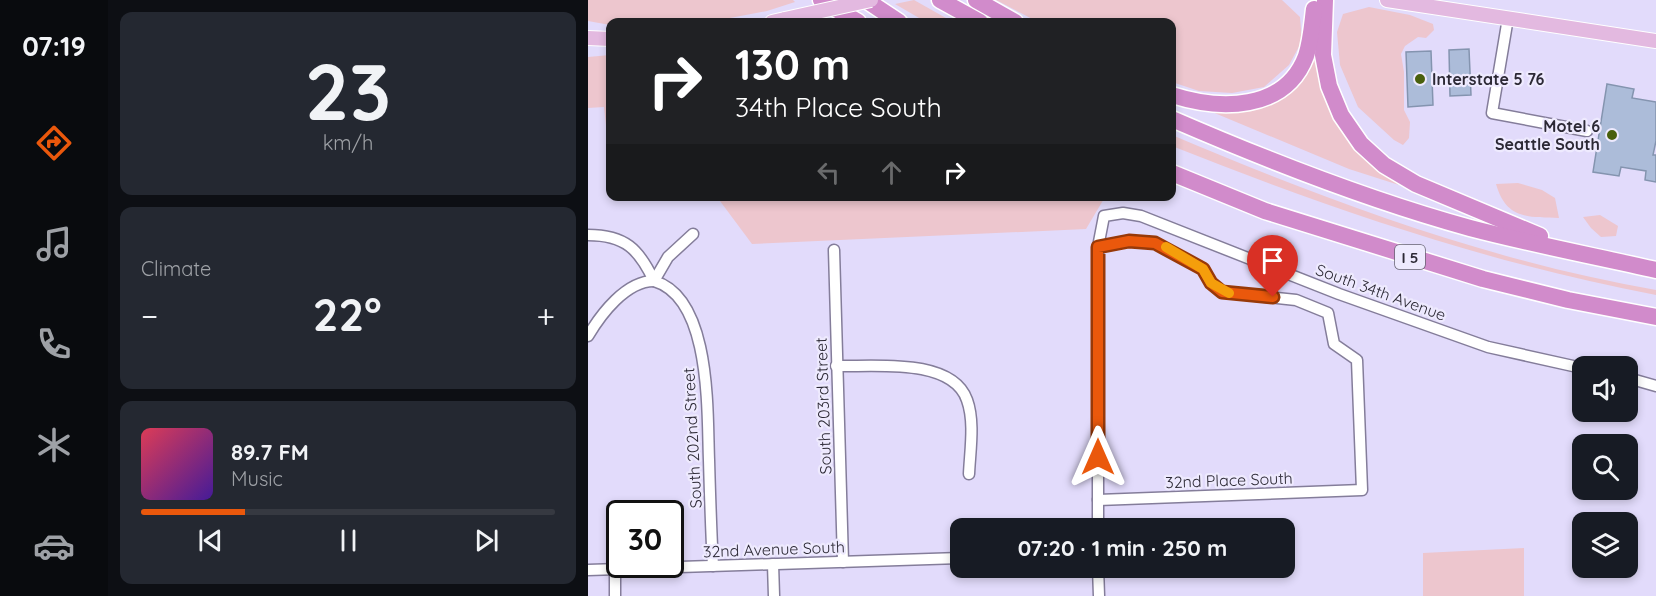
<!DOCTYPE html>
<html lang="en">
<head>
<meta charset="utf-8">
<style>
  :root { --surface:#171b24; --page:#242831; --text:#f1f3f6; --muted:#9ea1a6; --line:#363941; --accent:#ea580c }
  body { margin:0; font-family:Quicksand,sans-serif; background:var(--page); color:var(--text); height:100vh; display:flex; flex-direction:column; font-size:22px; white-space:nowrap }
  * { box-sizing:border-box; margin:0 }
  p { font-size:20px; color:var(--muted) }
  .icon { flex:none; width:33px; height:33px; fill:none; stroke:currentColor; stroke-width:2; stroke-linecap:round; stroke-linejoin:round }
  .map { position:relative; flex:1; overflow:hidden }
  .side { display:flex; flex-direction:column; gap:12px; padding:12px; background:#0d0f14; width:480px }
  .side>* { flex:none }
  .top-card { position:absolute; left:18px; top:18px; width:570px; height:183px; border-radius:12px; box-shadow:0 3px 9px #0003; background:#202124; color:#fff; overflow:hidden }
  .tools { position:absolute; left:984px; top:356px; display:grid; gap:12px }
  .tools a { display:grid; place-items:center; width:66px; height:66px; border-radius:12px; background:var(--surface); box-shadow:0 3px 9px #0003; font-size:30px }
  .speed { position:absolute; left:18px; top:500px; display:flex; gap:12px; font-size:30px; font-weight:700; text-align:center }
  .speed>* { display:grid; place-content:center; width:78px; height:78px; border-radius:50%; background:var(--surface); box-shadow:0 3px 9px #0003; line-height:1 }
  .speed .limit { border:3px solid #111; border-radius:9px; background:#fff; color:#111 }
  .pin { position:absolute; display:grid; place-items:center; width:51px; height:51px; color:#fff; margin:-62px -26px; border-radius:50% 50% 50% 0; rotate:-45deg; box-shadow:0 0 6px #0007 }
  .pin .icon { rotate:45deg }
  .me { position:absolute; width:66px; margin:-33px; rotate:0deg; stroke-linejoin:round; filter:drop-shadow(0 0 4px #0008) }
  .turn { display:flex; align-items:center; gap:21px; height:126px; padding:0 30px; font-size:27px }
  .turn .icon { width:78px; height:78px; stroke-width:2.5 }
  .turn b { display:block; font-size:42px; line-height:51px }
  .lanes { display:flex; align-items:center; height:57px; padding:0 30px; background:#0003; justify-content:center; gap:30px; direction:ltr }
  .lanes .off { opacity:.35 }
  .big { font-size:45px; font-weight:700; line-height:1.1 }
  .side .card { flex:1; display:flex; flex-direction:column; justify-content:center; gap:9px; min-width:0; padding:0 21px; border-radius:12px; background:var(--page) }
  .side .dial { align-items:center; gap:0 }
  .dial b { font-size:78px; line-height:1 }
  .song { display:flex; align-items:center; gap:18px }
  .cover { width:72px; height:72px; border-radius:9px; background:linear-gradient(135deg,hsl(350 70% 55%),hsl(260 70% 35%)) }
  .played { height:6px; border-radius:3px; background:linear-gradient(90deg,var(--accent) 25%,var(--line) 25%) }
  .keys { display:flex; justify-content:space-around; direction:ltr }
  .heat { display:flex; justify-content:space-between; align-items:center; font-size:33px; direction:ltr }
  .trip { position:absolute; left:362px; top:518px; width:345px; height:60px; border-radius:12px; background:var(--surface); box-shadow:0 3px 9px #0003; font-weight:700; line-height:60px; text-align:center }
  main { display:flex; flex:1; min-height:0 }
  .tabs { display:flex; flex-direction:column; width:108px; justify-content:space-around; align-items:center; background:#090b0e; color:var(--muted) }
  .tabs .icon { width:42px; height:42px }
  .tabs .active { color:var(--accent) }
  .tabs b { font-size:27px; color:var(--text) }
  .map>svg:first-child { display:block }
  .green { fill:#edc6ce }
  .building { fill:#acbcd9; stroke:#8494af; stroke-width:1.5 }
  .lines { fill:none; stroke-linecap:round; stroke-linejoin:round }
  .minor-casing { stroke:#847d9a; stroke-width:13 }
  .major-casing { stroke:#fff; stroke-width:16 }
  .highway-casing { stroke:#fff; stroke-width:19 }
  .minor { stroke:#fff; stroke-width:10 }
  .major { stroke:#e3b9e0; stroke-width:14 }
  .highway { stroke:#d18bcb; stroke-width:16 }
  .major-bridge-casing { stroke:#fff; stroke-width:16; stroke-linecap:butt }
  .major-bridge { stroke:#e3b9e0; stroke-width:14 }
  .route-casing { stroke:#983908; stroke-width:15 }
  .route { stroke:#ea580c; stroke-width:10 }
  .slow { stroke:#f59e0b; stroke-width:10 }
  .poi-dot { fill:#49600d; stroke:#eeeafe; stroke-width:2 }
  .labels { text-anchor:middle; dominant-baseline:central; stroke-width:4.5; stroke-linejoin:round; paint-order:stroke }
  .shield { fill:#eeeafe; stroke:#666371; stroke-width:1.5 }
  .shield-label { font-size:15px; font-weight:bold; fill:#2c2935 }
  .poi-label { font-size:16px; font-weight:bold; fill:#2c2935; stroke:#eeeafe; text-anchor:start }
  .street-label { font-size:16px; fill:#2c2935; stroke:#eeeafe }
</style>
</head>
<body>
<main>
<nav class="tabs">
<b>07:19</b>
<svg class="icon active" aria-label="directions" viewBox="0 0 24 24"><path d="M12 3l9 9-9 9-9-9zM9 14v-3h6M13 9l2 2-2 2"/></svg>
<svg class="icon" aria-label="music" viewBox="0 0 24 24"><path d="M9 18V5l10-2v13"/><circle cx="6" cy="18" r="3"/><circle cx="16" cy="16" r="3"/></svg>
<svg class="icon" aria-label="phone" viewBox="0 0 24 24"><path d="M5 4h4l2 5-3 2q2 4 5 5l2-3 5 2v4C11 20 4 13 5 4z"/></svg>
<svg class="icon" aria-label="climate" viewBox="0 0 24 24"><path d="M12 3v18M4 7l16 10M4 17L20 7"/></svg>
<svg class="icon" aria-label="car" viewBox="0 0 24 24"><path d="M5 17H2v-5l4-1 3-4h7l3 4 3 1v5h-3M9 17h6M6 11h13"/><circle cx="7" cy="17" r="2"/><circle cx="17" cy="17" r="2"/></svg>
</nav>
<section class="side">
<div class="card dial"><b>23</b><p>km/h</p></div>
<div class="card"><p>Climate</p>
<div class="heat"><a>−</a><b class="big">22°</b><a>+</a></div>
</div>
<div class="card">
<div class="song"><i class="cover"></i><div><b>89.7 FM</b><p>Music</p></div></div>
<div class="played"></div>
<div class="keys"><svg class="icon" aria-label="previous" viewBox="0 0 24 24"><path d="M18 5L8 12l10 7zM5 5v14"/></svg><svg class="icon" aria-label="pause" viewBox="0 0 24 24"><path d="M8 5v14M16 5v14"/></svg><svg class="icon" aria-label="next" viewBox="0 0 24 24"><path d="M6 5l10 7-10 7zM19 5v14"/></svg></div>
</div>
</section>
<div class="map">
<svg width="1068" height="596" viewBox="0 0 1068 596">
  <rect width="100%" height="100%" fill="#e2dbfb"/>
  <g class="green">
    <polygon points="0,0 205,0 207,2 179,11 121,22 22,22 22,25 0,21"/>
    <polygon points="326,0 365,22 338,22 307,4"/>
    <polygon points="408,0 694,0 712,17 714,41 701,65 676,87 644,93 611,91 584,82 584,22 450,22"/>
    <polygon points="781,7 822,15 845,24 846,30 838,38 830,37 817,46 813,54 816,72 816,110 822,122 821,138 815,145 806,140 770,107 752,65 749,32 755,14"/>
    <path d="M731,50l52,112 28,23 -50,-16 -144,-60c58,-4 86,0 114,-59z"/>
    <polygon points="22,55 22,162 16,107 0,108 0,57"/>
    <path d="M584,135c155,66 317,126 484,155v5c-168,-32 -326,-86 -484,-149z"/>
    <path d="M930,183l24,7 13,8 4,20c-32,-1 -53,1 -63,-34z"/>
    <polygon points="129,197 517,197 498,229 164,244"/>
    <polygon points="1012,215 1030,226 1028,236 1013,237 1003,228 995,217"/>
    <polygon points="936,548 936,596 835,596 835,553"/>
  </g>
  <g class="building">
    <polygon points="881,49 883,95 862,96 861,50"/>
    <polygon points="843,51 845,105 820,107 818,52"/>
    <polygon points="1019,84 1046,89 1044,98 1068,102 1068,141 1065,155 1068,155 1068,182 1057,180 1058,171 1033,167 1031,176 1005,172"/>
  </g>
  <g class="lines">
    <g class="minor-casing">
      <g id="minor">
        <polyline points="920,18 904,113 999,131"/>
        <path d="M105,234l-25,23 -14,24c58,17 53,132 55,179 1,35 2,71 4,106"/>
        <path d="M0,235c37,0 51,14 66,46 -28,0 -53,33 -66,55"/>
        <polyline points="246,250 255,562"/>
        <path d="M248,366c36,1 116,-9 131,34 8,22 3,51 2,74"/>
        <polyline points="1040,378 1068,386"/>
        <polyline points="510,500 774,490 769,360 746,344 740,313 708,300 634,292 623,283 615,269 567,243 541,241 510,247"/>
        <polyline points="510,528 510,247 516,216 535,213 553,216 751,294 900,347 994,368"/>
        <polyline points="185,564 186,596"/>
        <polyline points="510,567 511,596"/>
        <polyline points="27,569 27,596"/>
        <polyline points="0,570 372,558"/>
      </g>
    </g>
    <g class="major-casing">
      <g id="major">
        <polyline points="799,0 1068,41"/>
        <polyline points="184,22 197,19"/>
        <polyline points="0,38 22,39"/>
      </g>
    </g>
    <g class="highway-casing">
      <g id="highway">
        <polyline points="233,0 270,22"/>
        <polyline points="278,0 311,22"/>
        <polyline points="352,0 392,22"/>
        <polyline points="388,0 427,22"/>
        <polyline points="737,0 735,55 741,86 753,115 773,144 796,165 828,184 952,236"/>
        <path d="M584,95c47,15 113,17 134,-39 5,-15 6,-31 8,-47"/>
        <path d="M584,119c97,42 196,81 298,109 61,16 124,28 186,42"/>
        <polyline points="584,173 677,211 895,279 980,300 1068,317"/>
      </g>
    </g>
    <use href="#minor" class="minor"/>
    <use href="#major" class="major"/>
    <use href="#highway" class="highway"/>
    <g class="major-bridge-casing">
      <polyline id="major-bridge" points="197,19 283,0"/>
    </g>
    <use href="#major-bridge" class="major-bridge"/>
  </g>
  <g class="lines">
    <g class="route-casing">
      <polyline id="route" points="510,457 510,247 541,241 567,243 615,269 623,283 634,292 685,297"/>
    </g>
    <use href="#route" class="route"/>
    <polyline class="slow" points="578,247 615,269 623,283 641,293"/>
  </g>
  <g class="poi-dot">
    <circle cx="832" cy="79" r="6"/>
    <circle cx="1024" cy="135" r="6"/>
  </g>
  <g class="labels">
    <rect class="shield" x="807" y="245" width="30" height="24" rx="4.5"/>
    <g class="shield-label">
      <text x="822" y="257">I 5</text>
    </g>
    <g class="poi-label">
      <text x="844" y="79">Interstate 5 76</text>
      <text x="1012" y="126" text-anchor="end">Motel 6<tspan x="1012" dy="18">Seattle South</tspan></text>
    </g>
    <g class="street-label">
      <text transform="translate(793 292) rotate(20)">South 34th Avenue</text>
      <text transform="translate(235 406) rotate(-92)">South 203rd Street</text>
      <text transform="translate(104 438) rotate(-93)">South 202nd Street</text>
      <text transform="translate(641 480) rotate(-2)">32nd Place South</text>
      <text transform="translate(186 549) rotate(-2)">32nd Avenue South</text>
    </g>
  </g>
</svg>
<div class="tools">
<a><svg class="icon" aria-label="sound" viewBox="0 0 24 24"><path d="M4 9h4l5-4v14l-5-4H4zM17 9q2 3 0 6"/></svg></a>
<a><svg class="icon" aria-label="search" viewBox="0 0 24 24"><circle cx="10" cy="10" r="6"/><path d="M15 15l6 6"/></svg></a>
<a><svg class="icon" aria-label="layers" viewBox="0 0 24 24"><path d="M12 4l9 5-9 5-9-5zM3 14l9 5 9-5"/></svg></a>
</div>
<div class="speed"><div class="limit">30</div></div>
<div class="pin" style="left:685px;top:297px;background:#d93025"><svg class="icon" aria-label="arrive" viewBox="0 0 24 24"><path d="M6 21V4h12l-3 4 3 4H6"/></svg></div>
<svg class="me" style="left:510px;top:457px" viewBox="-20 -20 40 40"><path d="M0-17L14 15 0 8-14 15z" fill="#ea580c" stroke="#fff" stroke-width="4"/></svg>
<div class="trip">07:20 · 1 min · 250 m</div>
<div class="top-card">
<div class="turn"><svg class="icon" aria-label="right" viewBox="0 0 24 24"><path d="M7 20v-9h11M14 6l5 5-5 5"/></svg><div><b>130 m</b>34th Place South</div></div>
<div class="lanes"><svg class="icon off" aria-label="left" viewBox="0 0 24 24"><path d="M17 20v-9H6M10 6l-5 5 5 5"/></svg><svg class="icon off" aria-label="ahead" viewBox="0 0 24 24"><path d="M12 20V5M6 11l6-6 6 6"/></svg><svg class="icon" aria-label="right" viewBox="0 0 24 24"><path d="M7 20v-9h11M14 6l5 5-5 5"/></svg></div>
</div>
</div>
</main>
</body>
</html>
